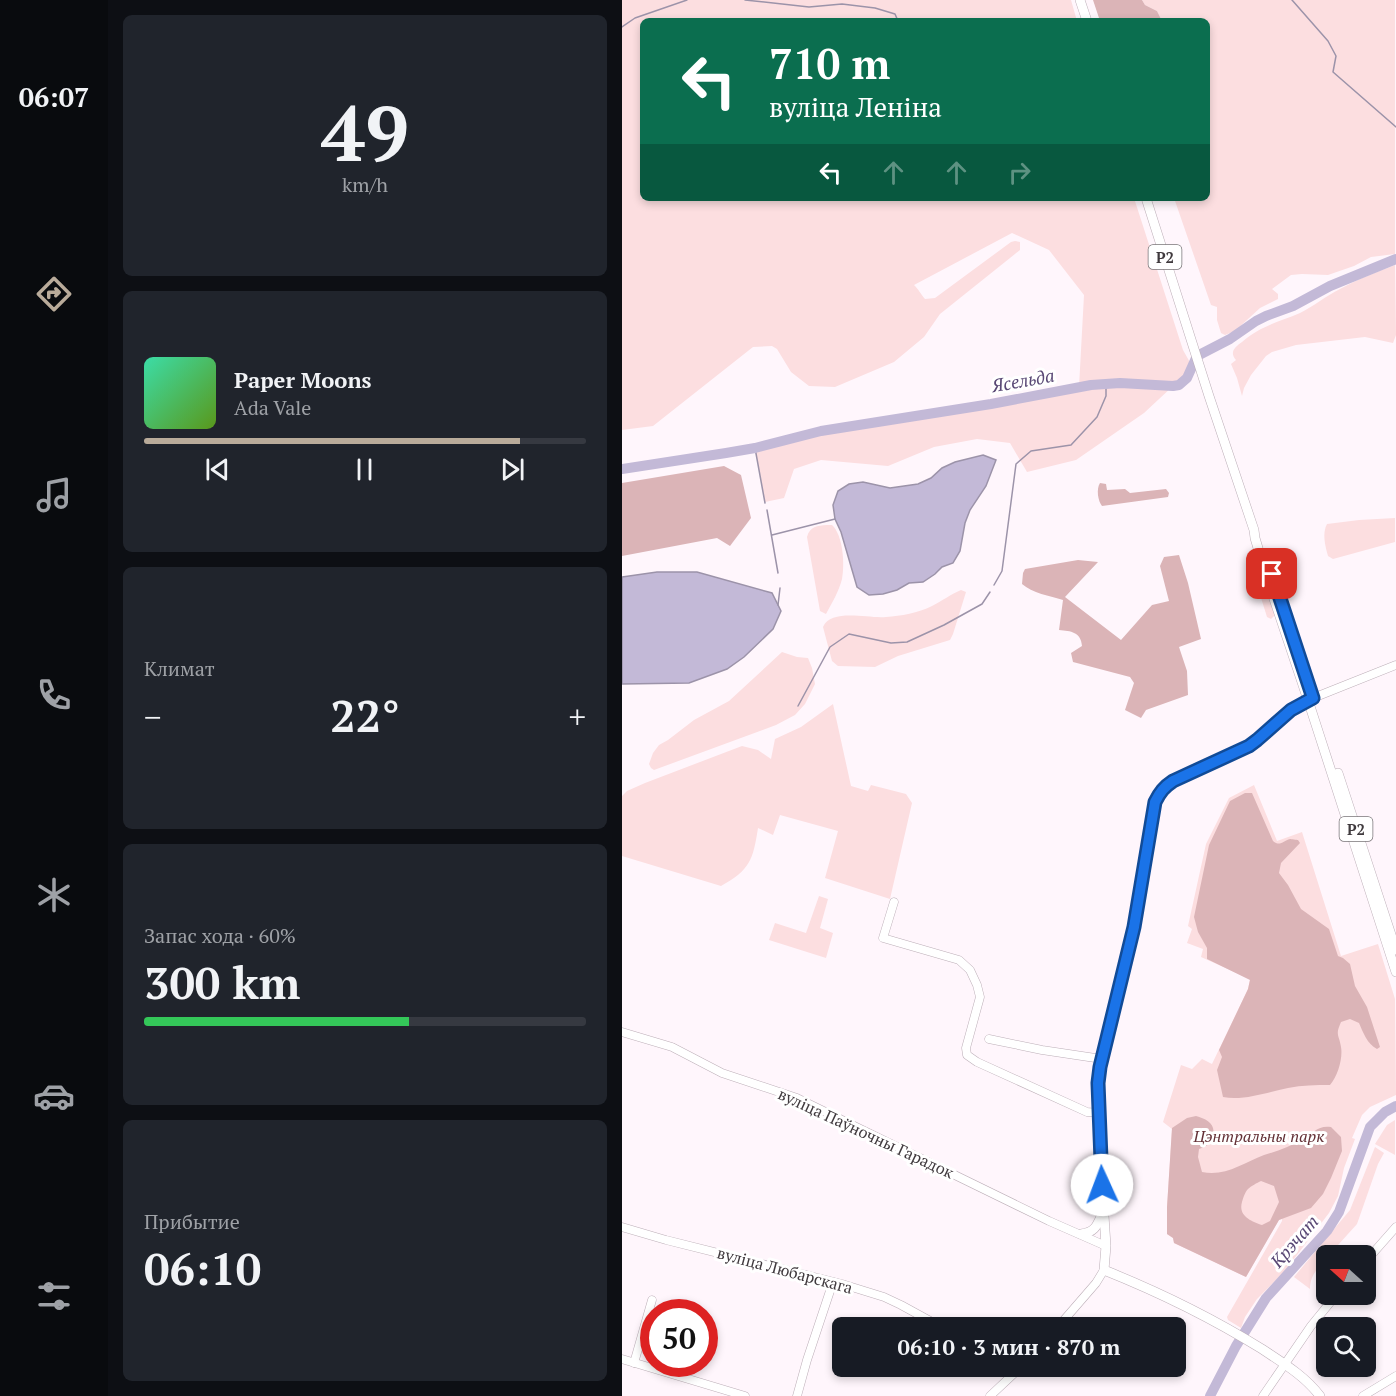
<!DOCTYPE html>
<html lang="ru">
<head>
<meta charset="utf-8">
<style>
  :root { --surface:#171b24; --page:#20242c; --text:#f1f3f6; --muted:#9ea1a6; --line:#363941; --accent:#b9ab9a }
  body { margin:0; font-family:"PT Serif",serif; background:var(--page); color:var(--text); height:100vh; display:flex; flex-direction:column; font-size:22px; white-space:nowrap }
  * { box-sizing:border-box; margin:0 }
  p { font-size:20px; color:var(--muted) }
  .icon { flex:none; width:33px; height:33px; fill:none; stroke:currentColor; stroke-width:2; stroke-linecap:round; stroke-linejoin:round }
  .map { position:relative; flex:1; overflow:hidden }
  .details { display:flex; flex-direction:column; gap:15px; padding:15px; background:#0d0f14; width:514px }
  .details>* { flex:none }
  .banner { position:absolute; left:18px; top:18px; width:570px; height:183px; border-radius:9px; box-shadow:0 3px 9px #0003; background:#0b6e4f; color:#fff; overflow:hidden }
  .needle { width:39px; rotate:291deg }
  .fabs { position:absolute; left:694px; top:1245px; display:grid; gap:12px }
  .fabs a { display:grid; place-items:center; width:60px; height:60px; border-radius:9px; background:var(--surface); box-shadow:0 3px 9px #0003; font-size:30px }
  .speed { position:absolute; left:18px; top:1299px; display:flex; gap:12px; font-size:30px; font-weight:700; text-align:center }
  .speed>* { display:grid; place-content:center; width:78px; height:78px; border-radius:50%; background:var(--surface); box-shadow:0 3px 9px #0003; line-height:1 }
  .speed .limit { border:9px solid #d22; background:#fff; color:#111 }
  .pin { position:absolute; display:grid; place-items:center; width:51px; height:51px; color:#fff; margin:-26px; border-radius:12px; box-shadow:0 3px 9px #0006 }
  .me { position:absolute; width:66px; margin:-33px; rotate:358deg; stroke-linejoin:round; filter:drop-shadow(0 0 4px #0008) }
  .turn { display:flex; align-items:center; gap:21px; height:126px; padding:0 30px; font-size:27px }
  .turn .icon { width:78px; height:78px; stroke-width:2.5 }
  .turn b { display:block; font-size:42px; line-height:51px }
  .lanes { display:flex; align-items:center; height:57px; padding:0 30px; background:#0003; justify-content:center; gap:30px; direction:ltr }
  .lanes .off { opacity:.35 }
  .big { font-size:45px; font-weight:700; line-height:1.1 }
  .details .card { flex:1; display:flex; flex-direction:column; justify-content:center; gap:9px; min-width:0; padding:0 21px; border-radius:9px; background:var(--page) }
  .details .dial { align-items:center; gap:0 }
  .dial b { font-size:78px; line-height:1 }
  .song { display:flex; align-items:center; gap:18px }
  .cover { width:72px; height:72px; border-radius:9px; background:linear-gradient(135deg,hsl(160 70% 55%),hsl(90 70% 35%)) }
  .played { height:6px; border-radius:3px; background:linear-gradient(90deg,var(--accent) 85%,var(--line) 85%) }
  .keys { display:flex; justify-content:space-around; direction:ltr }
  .heat { display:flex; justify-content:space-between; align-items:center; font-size:33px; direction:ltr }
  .charge { height:9px; border-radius:4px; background:linear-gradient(90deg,#34c759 60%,var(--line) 0) }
  .trip { position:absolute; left:210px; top:1317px; width:354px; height:60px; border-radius:9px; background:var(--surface); box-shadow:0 3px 9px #0003; font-weight:700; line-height:60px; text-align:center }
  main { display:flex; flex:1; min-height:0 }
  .tab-bar { display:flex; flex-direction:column; width:108px; justify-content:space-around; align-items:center; background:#090b0e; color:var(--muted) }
  .tab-bar .icon { width:42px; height:42px }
  .tab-bar .current { color:var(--accent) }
  .tab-bar b { font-size:27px; color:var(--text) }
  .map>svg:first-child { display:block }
  .green { fill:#fcdee0 }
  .forest { fill:#dbb4b7; fill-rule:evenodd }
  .water { fill:#c3b9d7; stroke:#9c93a9; stroke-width:1.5 }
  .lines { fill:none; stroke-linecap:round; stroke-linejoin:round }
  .stream { stroke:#9c93a9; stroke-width:1.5 }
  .river { stroke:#c3b9d7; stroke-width:10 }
  .minor-casing { stroke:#bdafb8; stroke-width:9 }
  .major-casing { stroke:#bdafb8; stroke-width:10 }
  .minor { stroke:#fff; stroke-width:8 }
  .major { stroke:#fff; stroke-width:9 }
  .route-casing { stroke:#114b97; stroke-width:15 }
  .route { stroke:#1a73e8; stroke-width:10 }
  .labels { text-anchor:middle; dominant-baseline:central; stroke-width:6; stroke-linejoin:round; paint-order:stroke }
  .shield { fill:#fff; stroke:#797578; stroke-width:1.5 }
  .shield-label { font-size:15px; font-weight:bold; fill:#403a3e }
  .street-label { font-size:16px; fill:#403a3e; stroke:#fff }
  .park-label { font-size:16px; font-style:italic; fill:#633036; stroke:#fff }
  .water-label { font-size:18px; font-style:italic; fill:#594875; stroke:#fff }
</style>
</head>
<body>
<main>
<nav class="tab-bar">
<b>06:07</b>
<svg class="icon current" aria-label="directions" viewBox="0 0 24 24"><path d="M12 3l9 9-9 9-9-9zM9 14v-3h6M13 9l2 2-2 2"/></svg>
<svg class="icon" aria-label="music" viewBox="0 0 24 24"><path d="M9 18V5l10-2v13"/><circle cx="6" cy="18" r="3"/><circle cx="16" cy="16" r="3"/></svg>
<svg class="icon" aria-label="phone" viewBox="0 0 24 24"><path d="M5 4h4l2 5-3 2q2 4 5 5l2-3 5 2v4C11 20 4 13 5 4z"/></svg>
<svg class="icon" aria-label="climate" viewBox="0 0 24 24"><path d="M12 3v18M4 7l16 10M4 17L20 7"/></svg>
<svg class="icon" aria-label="car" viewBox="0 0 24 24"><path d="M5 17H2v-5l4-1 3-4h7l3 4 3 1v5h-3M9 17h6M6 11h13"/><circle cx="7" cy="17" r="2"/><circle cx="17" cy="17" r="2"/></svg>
<svg class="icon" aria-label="filters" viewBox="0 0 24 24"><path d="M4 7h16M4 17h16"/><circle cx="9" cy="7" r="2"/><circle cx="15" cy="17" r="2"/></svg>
</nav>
<section class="details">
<div class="card dial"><b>49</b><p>km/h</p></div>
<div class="card">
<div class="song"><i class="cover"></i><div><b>Paper Moons</b><p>Ada Vale</p></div></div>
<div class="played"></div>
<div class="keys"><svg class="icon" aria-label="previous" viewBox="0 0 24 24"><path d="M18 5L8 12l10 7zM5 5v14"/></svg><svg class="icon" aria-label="pause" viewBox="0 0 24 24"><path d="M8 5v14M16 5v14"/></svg><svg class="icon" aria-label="next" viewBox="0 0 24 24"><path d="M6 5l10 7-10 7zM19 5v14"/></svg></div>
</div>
<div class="card"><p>Климат</p>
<div class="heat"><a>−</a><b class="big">22°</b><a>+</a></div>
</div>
<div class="card"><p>Запас хода · 60%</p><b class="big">300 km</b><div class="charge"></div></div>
<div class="card"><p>Прибытие</p><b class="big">06:10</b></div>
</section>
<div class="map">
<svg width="774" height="1396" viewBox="0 0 774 1396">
  <rect width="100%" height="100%" fill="#fff6fc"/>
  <g class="green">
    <path d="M0,0h449l6,21h-434v177h491l49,152 9,16c-3,11 -8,18 -19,20l-29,27 -68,47 -49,12 -17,-29 -33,-4 -43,8 -46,19 -67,-6 -27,9 -10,29 -19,4 -10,-54 66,-17 170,-27 88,-17 5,-92 -35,-45 -37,-17 -98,52c5,5 6,8 11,14l10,-1 76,-56 4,-1 5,1v8l-80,64 -16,23 -30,25 -59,25 -26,-1 -18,-14 -14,-23 -5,-3 -19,1 -100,79 -31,4z"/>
    <polygon points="520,0 773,0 773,254 749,257 732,266 706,275 680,274 669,275 650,289 656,294 656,299 638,308 613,331 603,335 599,333 595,320 595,307 589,305 552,198 585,198 585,21 540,21 535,11 523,5"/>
    <path d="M773,265l1,70 -3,8 -28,-6 -69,8 -24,7 -6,4 -15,19 -7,13 -2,8 -5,-18 -6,-14 5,-4c-7,-8 -1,-13 6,-18 18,-16 37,-20 58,-29 14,-7 26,-17 40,-24 18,-10 37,-17 55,-24z"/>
    <path d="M773,518v24l-62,17 -5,-3c-3,-10 -6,-23 -1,-32l32,-4z"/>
    <path d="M205,525h5c11,10 13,39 10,54 -3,12 -10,24 -16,35l-6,-3 -13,-74c3,-11 10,-11 20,-12z"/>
    <polygon points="638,581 643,582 654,614 649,619 645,617 635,585"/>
    <path d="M339,590l5,2 -13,42 -3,6 -52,16 -23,11 -37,-1 -6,-5 -9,-34c8,-19 46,-8 63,-10 15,-1 32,-4 46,-11 10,-5 19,-12 29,-16z"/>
    <polygon points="160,652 175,657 186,658 190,668 193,684 183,704 173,715 154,725 32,770 29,768 27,764 31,753 37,745 46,740 72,720 107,701"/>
    <path d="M211,704l18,82 17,5 3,-6 35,9 6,9 -22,96 -65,-21 13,-47 -58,-16 -7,20 -15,-7c-5,32 -8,42 -37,58l-99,-30v-60l5,-5 18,-8 97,-37 16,4 13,9 4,-20 26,-12z"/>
    <polygon points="632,785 655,841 680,832 719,956 756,944 773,999 774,1095 748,1107 740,1115 730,1138 733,1139 722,1168 716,1196 707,1213 662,1272 635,1299 623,1317 619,1328 606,1320 605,1317 660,1221 660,1219 657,1220 624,1277 552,1243 551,1238 545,1234 545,1208 550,1129 541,1122 559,1065 570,1069 580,1059 590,1064 626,989 628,979 579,957 581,949 565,943 570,929 566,926 584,844 607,798"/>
    <polygon points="197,896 206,899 198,928 211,933 204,958 147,940 153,923 184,933"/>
    <polygon points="773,1120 773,1155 753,1144 765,1125"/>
    <path d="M753,1147l9,6 -6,11 -21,60 -28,31 -2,1v2c-9,10 -17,17 -17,31l-16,-12 56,-67z"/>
  </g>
  <g class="forest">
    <polygon points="471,0 520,0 523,5 535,11 540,21 478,21"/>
    <polygon points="102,466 119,475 129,518 108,546 95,538 0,556 0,483"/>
    <path d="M478,483l6,1 1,6 18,-1 5,4 36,-4 3,4 -1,4 -66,9c-4,-5 -6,-17 -2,-23z"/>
    <path d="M557,555l9,28 13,56 -22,8 8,24 1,24 -42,15 -5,8 -16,-8 9,-27 -4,-6 -57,-15 -2,-9 11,-7c-1,-14 -11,-15 -23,-16l4,-30c-13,-4 -31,-7 -41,-16l1,-11 2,-4 53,-9 20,2 -33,35 56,43 31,-35 17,-4 -9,-35 4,-9z"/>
    <path d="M623,793h7l21,48c7,6 10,0 17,-2 1,0 7,1 8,1l2,3 -19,20 -2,10 9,12 13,24 28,20 9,27 5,2 7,6 5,22 12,21 13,40 -3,2c-10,-5 -14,-17 -18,-26l-9,-4 -9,3c-6,14 -2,12 0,25 2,11 -3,29 -11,38 -14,0 -28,0 -42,3 -21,4 -44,13 -65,9l-6,-27 5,-13 -3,-7 29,-61 2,-9 -43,-21v-11l-9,-16 -4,-15 15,-72 21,-44z"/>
    <path d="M574,1116c10,3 20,7 17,20 -2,8 -6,10 -14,13l-1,8 4,15c23,5 41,-9 62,-17 13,-4 26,-8 39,-16 10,-6 15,-14 28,-12l10,10 1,14 -11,27 -8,16 -12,14 -32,12 -33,57 -72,-34 -1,-5 -6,-4v-27l5,-79 15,-10zM639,1181l13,5 5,16 -9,19 -8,4c-11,-4 -24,-9 -20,-23 1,-4 3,-10 6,-13 3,-3 9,-6 13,-8z"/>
  </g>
  <g class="water">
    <polygon points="361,455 374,460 364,486 348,510 343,523 338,551 331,563 320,567 313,574 301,582 287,583 275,590 261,594 247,595 235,587 219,532 213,519 211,505 216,491 227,484 241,482 268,488 296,484 309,478 320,468 333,462"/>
    <polygon points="35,572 75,572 150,593 159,611 151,629 122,657 105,669 67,683 0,684 0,577"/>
  </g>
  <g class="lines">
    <g class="stream">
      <polyline points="123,0 187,7 220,4 253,8 273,14 276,21"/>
      <polyline points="670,0 706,41 714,56 711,72 774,127"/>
      <polyline points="0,27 13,18 65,0"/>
      <polyline points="133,448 143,503"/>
      <polyline points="145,510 156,573"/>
      <polyline points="150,535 213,519"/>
      <polyline points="372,585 380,571 394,464 409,451 449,445 475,417 484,396 484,383"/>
      <polyline points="156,605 158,588"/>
      <polyline points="176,706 208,647 227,634 269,643 285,642 322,625 360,604 368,592"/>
    </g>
    <g class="river">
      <polyline points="0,469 104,453 133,448 199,431 369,404 469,385 498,383 551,386 557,385 565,378 574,358 577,355 608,339 634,321 644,316 671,306 708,286 774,259"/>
      <polyline points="588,1396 614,1346 644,1298 705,1231 717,1212 748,1127 763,1112 774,1106"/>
    </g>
    <g class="minor-casing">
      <g id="minor">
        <polyline points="691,698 774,665"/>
        <polyline points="272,902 261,938 337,960 348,970 355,985 358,997 344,1048 345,1055 355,1062 465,1112 477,1113"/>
        <polyline points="0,1032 50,1047 100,1073 175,1098 427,1221 484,1246"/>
        <polyline points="367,1039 420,1050 480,1059"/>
        <polyline points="0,1227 44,1240 220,1284 262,1297 279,1305 321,1328"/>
        <polyline points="744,1261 774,1227"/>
        <polyline points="435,1328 474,1283 482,1270"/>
        <polyline points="0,1359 123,1396"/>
        <polyline points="12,1363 30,1300"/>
        <polyline points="175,1396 185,1360 211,1282"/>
        <polyline points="368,1396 400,1366"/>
        <polyline points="641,1396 689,1326 715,1294"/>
        <polyline points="741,1396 774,1376"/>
      </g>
    </g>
    <g class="major-casing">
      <g id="major">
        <polyline points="458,0 465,21"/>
        <polyline points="524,198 587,396 632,530 633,538 644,575 686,700 774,972"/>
        <polyline points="658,599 672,640"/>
        <path d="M691,698l-22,12 -34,30 -8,6 -76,35c-12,8 -17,17 -20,31l-19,115 -34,140 -2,16 4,102 4,61 -2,24c55,22 108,48 158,79 21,14 43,27 58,47"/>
        <polyline points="716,773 774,950"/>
        <path d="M459,1234c15,-2 16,-9 22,-22"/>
      </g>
    </g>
    <use href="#minor" class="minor"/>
    <use href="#major" class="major"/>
  </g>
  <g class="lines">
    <g class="route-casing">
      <path id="route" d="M480,1185l-4,-102 2,-16 34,-140 21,-125c5,-10 9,-15 18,-21l76,-35 8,-6 34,-30 22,-12 -41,-124"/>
    </g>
    <use href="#route" class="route"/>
  </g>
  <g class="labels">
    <g class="shield">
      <rect x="526.5" y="245" width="33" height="24" rx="4.5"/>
      <rect x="717.5" y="817" width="33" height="24" rx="4.5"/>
    </g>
    <g class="shield-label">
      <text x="543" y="257">Р2</text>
      <text x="734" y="829">Р2</text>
    </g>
    <g class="street-label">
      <text transform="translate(244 1133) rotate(25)">вуліца Паўночны Гарадок</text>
      <text transform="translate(163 1270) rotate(15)">вуліца Любарскага</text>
    </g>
    <g class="park-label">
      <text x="637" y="1136">Цэнтральны парк</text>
    </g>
    <g class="water-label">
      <text transform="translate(401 380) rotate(-10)">Ясельда</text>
      <text transform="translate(672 1241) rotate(-49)">Крэчат</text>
    </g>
  </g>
</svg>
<div class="fabs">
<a><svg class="needle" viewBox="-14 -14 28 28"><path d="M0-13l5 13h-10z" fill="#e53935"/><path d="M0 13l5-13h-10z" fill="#9ea1a6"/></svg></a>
<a><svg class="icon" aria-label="search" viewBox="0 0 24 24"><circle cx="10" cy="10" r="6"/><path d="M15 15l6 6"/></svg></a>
</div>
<div class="speed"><div class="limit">50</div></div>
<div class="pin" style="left:650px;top:574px;background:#d93025"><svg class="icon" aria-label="arrive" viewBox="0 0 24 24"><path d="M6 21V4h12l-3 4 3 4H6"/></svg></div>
<svg class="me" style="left:480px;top:1185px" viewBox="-20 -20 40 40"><circle r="19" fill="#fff"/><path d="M0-13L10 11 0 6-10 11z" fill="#1a73e8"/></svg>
<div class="trip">06:10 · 3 мин · 870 m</div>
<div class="banner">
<div class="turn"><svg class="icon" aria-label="left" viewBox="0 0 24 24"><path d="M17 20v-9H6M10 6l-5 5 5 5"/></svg><div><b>710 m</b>вуліца Леніна</div></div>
<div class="lanes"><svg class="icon" aria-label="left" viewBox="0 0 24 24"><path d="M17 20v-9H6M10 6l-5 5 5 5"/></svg><svg class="icon off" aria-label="ahead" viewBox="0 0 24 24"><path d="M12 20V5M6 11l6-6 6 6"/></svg><svg class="icon off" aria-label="ahead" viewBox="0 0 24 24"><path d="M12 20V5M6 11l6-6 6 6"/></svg><svg class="icon off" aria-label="right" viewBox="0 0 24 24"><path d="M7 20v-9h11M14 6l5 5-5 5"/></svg></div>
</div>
</div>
</main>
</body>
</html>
